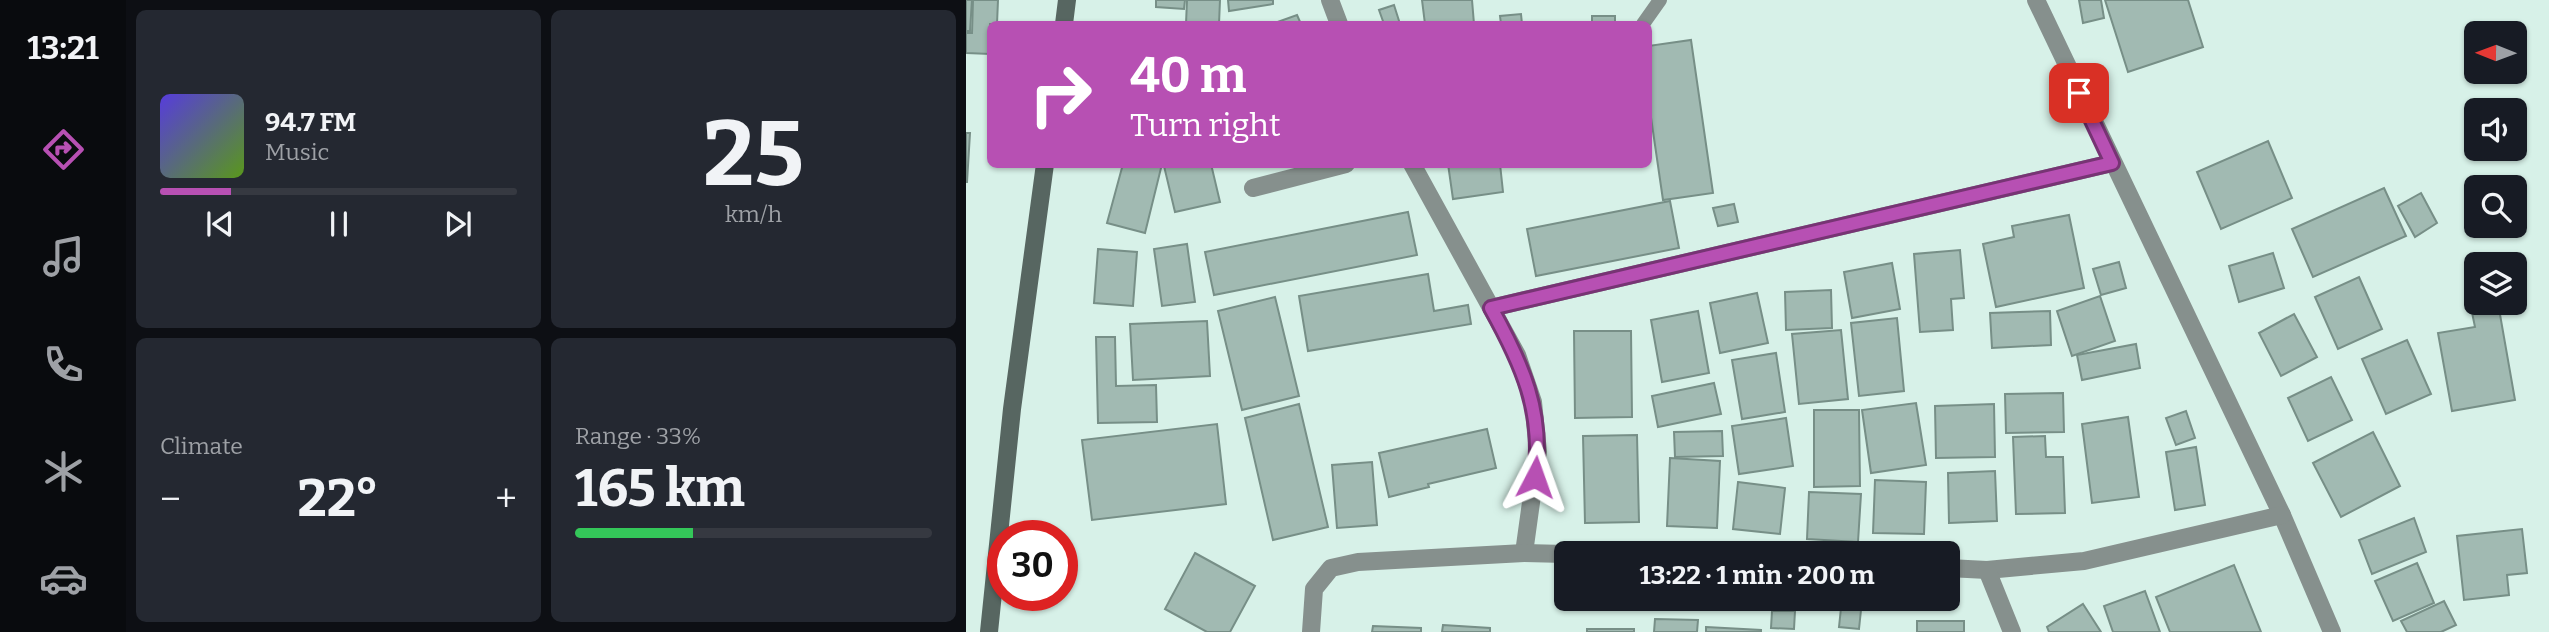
<!DOCTYPE html>
<html lang="en">
<head>
<meta charset="utf-8">
<style>
  :root { --surface:#171b24; --page:#242831; --text:#f1f3f6; --muted:#9ea1a6; --line:#363941; --accent:#b750b3 }
  body { margin:0; font-family:Bitter,serif; background:var(--page); color:var(--text); height:100vh; display:flex; flex-direction:column; font-size:26px; white-space:nowrap }
  * { box-sizing:border-box; margin:0 }
  p { font-size:23px; color:var(--muted) }
  .icon { flex:none; width:38px; height:38px; fill:none; stroke:currentColor; stroke-width:2; stroke-linecap:round; stroke-linejoin:round }
  .map { position:relative; flex:1; overflow:hidden }
  .side { display:flex; flex-direction:column; gap:10px; padding:10px; background:#0d0f14; width:840px }
  .side>* { flex:none }
  .hud { position:absolute; left:21px; top:21px; width:665px; height:147px; border-radius:10px; box-shadow:0 2px 5px #0004; background:#b750b3; color:#fff; overflow:hidden }
  .needle { width:46px; rotate:271deg }
  .tools { position:absolute; left:1498px; top:21px; display:grid; gap:14px }
  .tools a { display:grid; place-items:center; width:63px; height:63px; border-radius:10px; background:var(--surface); box-shadow:0 2px 5px #0004; font-size:35px }
  .speed { position:absolute; left:21px; top:520px; display:flex; gap:14px; font-size:35px; font-weight:700; text-align:center }
  .speed>* { display:grid; place-content:center; width:91px; height:91px; border-radius:50%; background:var(--surface); box-shadow:0 2px 5px #0004; line-height:1 }
  .speed .limit { border:10px solid #d22; background:#fff; color:#111 }
  .pin { position:absolute; display:grid; place-items:center; width:60px; height:60px; color:#fff; margin:-30px; border-radius:14px; box-shadow:0 4px 10px #0006 }
  .me { position:absolute; width:77px; margin:-38px; rotate:4deg; stroke-linejoin:round; filter:drop-shadow(0 0 5px #0008) }
  .turn { display:flex; align-items:center; gap:24px; height:147px; padding:0 28px; font-size:32px }
  .turn .icon { width:91px; height:91px; stroke-width:2.5 }
  .turn b { display:block; font-size:49px; line-height:60px }
  .big { font-size:52px; font-weight:700; line-height:1.1 }
  .side .card { flex:1; display:flex; flex-direction:column; justify-content:center; gap:10px; min-width:0; padding:0 24px; border-radius:10px; background:var(--page) }
  .side .dial { align-items:center; gap:0 }
  .dial b { font-size:91px; line-height:1 }
  .song { display:flex; align-items:center; gap:21px }
  .cover { width:84px; height:84px; border-radius:10px; background:linear-gradient(135deg,hsl(250 70% 55%),hsl(90 70% 35%)) }
  .played { height:7px; border-radius:4px; background:linear-gradient(90deg,var(--accent) 20%,var(--line) 20%) }
  .keys { display:flex; justify-content:space-around; direction:ltr }
  .heat { display:flex; justify-content:space-between; align-items:center; font-size:38px; direction:ltr }
  .charge { height:10px; border-radius:5px; background:linear-gradient(90deg,#34c759 33%,var(--line) 0) }
  .side .tiles { flex:1; display:grid; gap:10px; grid-template-columns:repeat(2,1fr) }
  .trip { position:absolute; left:588px; top:541px; width:406px; height:70px; border-radius:10px; background:var(--surface); box-shadow:0 2px 5px #0004; font-weight:700; line-height:70px; text-align:center }
  main { display:flex; flex:1; min-height:0 }
  .menu { display:flex; flex-direction:column; width:126px; justify-content:space-around; align-items:center; background:#090b0e; color:var(--muted) }
  .menu .icon { width:49px; height:49px }
  .menu .current { color:var(--accent) }
  .menu b { font-size:32px; color:var(--text) }
  .map>svg:first-child { display:block }
  .building { fill:#a1bab2; stroke:#778f87; stroke-width:2 }
  .lines { fill:none; stroke-linecap:round; stroke-linejoin:round }
  .lane { stroke:#86908d; stroke-width:14 }
  .street { stroke:#86908d; stroke-width:18 }
  .secondary { stroke:#576661; stroke-width:18 }
  .route-casing { stroke:#773474; stroke-width:18 }
  .route { stroke:#b750b3; stroke-width:12 }
</style>
</head>
<body>
<main>
<nav class="menu">
<b>13:21</b>
<svg class="icon current" aria-label="directions" viewBox="0 0 24 24"><path d="M12 3l9 9-9 9-9-9zM9 14v-3h6M13 9l2 2-2 2"/></svg>
<svg class="icon" aria-label="music" viewBox="0 0 24 24"><path d="M9 18V5l10-2v13"/><circle cx="6" cy="18" r="3"/><circle cx="16" cy="16" r="3"/></svg>
<svg class="icon" aria-label="phone" viewBox="0 0 24 24"><path d="M5 4h4l2 5-3 2q2 4 5 5l2-3 5 2v4C11 20 4 13 5 4z"/></svg>
<svg class="icon" aria-label="climate" viewBox="0 0 24 24"><path d="M12 3v18M4 7l16 10M4 17L20 7"/></svg>
<svg class="icon" aria-label="car" viewBox="0 0 24 24"><path d="M5 17H2v-5l4-1 3-4h7l3 4 3 1v5h-3M9 17h6M6 11h13"/><circle cx="7" cy="17" r="2"/><circle cx="17" cy="17" r="2"/></svg>
</nav>
<section class="side">
<div class="tiles">
<div class="card">
<div class="song"><i class="cover"></i><div><b>94.7 FM</b><p>Music</p></div></div>
<div class="played"></div>
<div class="keys"><svg class="icon" aria-label="previous" viewBox="0 0 24 24"><path d="M18 5L8 12l10 7zM5 5v14"/></svg><svg class="icon" aria-label="pause" viewBox="0 0 24 24"><path d="M8 5v14M16 5v14"/></svg><svg class="icon" aria-label="next" viewBox="0 0 24 24"><path d="M6 5l10 7-10 7zM19 5v14"/></svg></div>
</div>
<div class="card dial"><b>25</b><p>km/h</p></div>
<div class="card"><p>Climate</p>
<div class="heat"><a>−</a><b class="big">22°</b><a>+</a></div>
</div>
<div class="card"><p>Range · 33%</p><b class="big">165 km</b><div class="charge"></div></div>
</div>
</section>
<div class="map">
<svg width="1583" height="632" viewBox="0 0 1583 632">
  <rect width="100%" height="100%" fill="#d7f1e8"/>
  <g class="building">
    <polygon points="0,0 6,0 4,31 0,31"/>
    <polygon points="7,0 32,0 31,24 24,24 24,54 0,53 0,33 6,33"/>
    <polygon points="190,0 219,0 218,9 190,7"/>
    <polygon points="221,0 254,0 253,24 220,24"/>
    <polygon points="262,0 307,0 307,4 263,11"/>
    <polygon points="456,0 506,0 508,24 459,24"/>
    <polygon points="1113,0 1135,0 1138,18 1117,23"/>
    <polygon points="1139,0 1222,0 1237,47 1162,72"/>
    <polygon points="428,5 434,24 418,24 413,10"/>
    <polygon points="555,14 556,24 535,24 534,16"/>
    <polygon points="331,15 335,24 306,24"/>
    <rect x="626" y="16" width="23" height="8"/>
    <polygon points="725,40 747,193 697,200 682,97 682,46"/>
    <polygon points="0,133 4,133 1,182 0,182"/>
    <polygon points="1302,141 1326,198 1255,229 1231,172"/>
    <polygon points="157,164 196,164 179,233 141,223"/>
    <polygon points="206,164 245,164 254,202 209,212 198,166"/>
    <polygon points="482,164 534,164 537,192 487,199"/>
    <polygon points="1418,188 1440,236 1347,277 1326,229"/>
    <polygon points="1455,193 1471,223 1449,237 1432,206"/>
    <polygon points="704,201 713,248 570,276 561,229"/>
    <polygon points="768,204 772,222 752,226 747,208"/>
    <polygon points="442,212 451,255 248,295 239,252"/>
    <polygon points="1103,215 1118,288 1030,307 1017,244 1048,237 1046,226"/>
    <polygon points="221,244 229,302 196,306 188,249"/>
    <polygon points="132,249 171,252 167,306 128,303"/>
    <polygon points="994,250 998,298 985,299 987,330 954,332 948,254"/>
    <polygon points="1307,253 1318,288 1273,302 1263,266"/>
    <polygon points="1153,262 1160,288 1135,295 1127,269"/>
    <polygon points="926,263 934,309 886,318 878,272"/>
    <polygon points="462,274 468,311 502,305 505,324 342,351 333,296"/>
    <polygon points="1393,277 1416,329 1372,349 1349,297"/>
    <polygon points="865,290 866,328 820,330 819,292"/>
    <polygon points="791,293 802,343 754,353 744,303"/>
    <polygon points="1134,296 1149,341 1106,356 1091,311"/>
    <polygon points="1510,296 1510,303 1532,303 1549,400 1486,411 1472,333 1509,327 1503,298"/>
    <polygon points="309,297 333,396 276,410 252,311"/>
    <polygon points="732,311 743,373 696,382 685,320"/>
    <polygon points="1084,311 1085,345 1026,348 1024,313"/>
    <polygon points="1328,314 1351,357 1315,376 1293,333"/>
    <polygon points="931,318 938,391 893,396 885,323"/>
    <polygon points="241,321 244,376 167,380 164,324"/>
    <polygon points="875,330 882,399 833,404 826,334"/>
    <polygon points="608,331 665,331 666,417 609,418"/>
    <polygon points="130,337 149,337 150,386 190,385 191,422 132,423"/>
    <polygon points="1441,340 1465,394 1420,414 1396,359"/>
    <polygon points="1170,344 1174,368 1116,380 1111,355"/>
    <polygon points="810,353 819,412 776,419 766,360"/>
    <polygon points="1365,377 1386,420 1342,441 1322,398"/>
    <polygon points="748,383 755,414 692,427 686,396"/>
    <polygon points="1097,393 1098,432 1040,433 1039,394"/>
    <polygon points="950,403 960,465 905,473 896,410"/>
    <polygon points="333,404 362,527 307,540 279,418"/>
    <polygon points="1028,404 1029,457 970,458 969,406"/>
    <polygon points="848,410 893,410 894,486 848,487"/>
    <polygon points="1220,411 1229,438 1210,445 1200,418"/>
    <polygon points="1162,417 1173,497 1126,503 1116,424"/>
    <polygon points="820,418 827,466 773,474 766,426"/>
    <polygon points="251,424 260,504 126,520 116,440"/>
    <polygon points="521,429 530,468 462,484 463,487 423,497 413,453"/>
    <polygon points="756,431 757,456 709,457 708,432"/>
    <polygon points="1407,432 1434,486 1375,517 1347,463"/>
    <polygon points="671,435 673,522 619,523 617,436"/>
    <polygon points="1079,436 1080,457 1097,457 1099,513 1050,514 1047,437"/>
    <polygon points="1230,447 1239,505 1209,510 1200,452"/>
    <polygon points="704,458 754,461 751,528 701,526"/>
    <polygon points="406,462 411,525 371,528 366,465"/>
    <polygon points="1029,471 1031,521 983,523 982,473"/>
    <polygon points="909,480 960,482 958,534 907,533"/>
    <polygon points="772,482 819,488 814,534 767,529"/>
    <polygon points="843,492 895,494 892,542 841,539"/>
    <polygon points="1448,518 1460,552 1406,574 1393,540"/>
    <polygon points="1556,529 1561,573 1541,575 1543,595 1498,600 1491,536"/>
    <polygon points="229,553 289,586 264,632 241,632 199,609"/>
    <polygon points="1451,563 1468,603 1427,621 1409,581"/>
    <polygon points="1268,565 1295,632 1204,632 1190,597"/>
    <polygon points="1179,591 1194,632 1147,632 1138,606"/>
    <polygon points="1478,601 1490,625 1475,632 1441,632 1435,621"/>
    <polygon points="1117,604 1135,632 1083,632 1081,627"/>
    <polygon points="875,608 895,610 893,629 873,627"/>
    <polygon points="806,611 829,611 828,629 805,628"/>
    <polygon points="689,619 732,620 731,632 688,632"/>
    <rect x="951" y="621" width="47" height="11"/>
    <polygon points="477,625 524,628 524,632 476,632"/>
    <polygon points="407,626 455,628 455,632 406,632"/>
    <polygon points="740,627 795,630 795,632 740,632"/>
    <rect x="621" y="629" width="47" height="3"/>
  </g>
  <g class="lines">
    <polyline class="lane" points="677,24 694,0"/>
    <g class="street">
      <polyline points="364,0 373,24"/>
      <polyline points="1070,0 1316,515 1366,632"/>
      <polyline points="446,164 551,355 567,402 572,452 558,553"/>
      <polyline points="287,188 380,164"/>
      <polyline points="525,308 1146,163"/>
      <polyline points="982,568 1021,570 1118,561 1316,515"/>
      <polyline points="1021,570 1046,632"/>
      <polyline points="345,632 348,589 365,568 392,562 558,553 600,554"/>
    </g>
    <g class="secondary">
      <polyline points="98,24 101,0"/>
      <polyline points="23,632 46,409 79,164"/>
    </g>
  </g>
  <g class="lines">
    <g class="route-casing">
      <path id="route" d="M569,477c9,-65 -13,-113 -44,-169l621,-145 -33,-70"/>
    </g>
    <use href="#route" class="route"/>
  </g>
</svg>
<div class="tools">
<a><svg class="needle" viewBox="-14 -14 28 28"><path d="M0-13l5 13h-10z" fill="#e53935"/><path d="M0 13l5-13h-10z" fill="#9ea1a6"/></svg></a>
<a><svg class="icon" aria-label="sound" viewBox="0 0 24 24"><path d="M4 9h4l5-4v14l-5-4H4zM17 9q2 3 0 6"/></svg></a>
<a><svg class="icon" aria-label="search" viewBox="0 0 24 24"><circle cx="10" cy="10" r="6"/><path d="M15 15l6 6"/></svg></a>
<a><svg class="icon" aria-label="layers" viewBox="0 0 24 24"><path d="M12 4l9 5-9 5-9-5zM3 14l9 5 9-5"/></svg></a>
</div>
<div class="speed"><div class="limit">30</div></div>
<div class="pin" style="left:1113px;top:93px;background:#d93025"><svg class="icon" aria-label="arrive" viewBox="0 0 24 24"><path d="M6 21V4h12l-3 4 3 4H6"/></svg></div>
<svg class="me" style="left:569px;top:477px" viewBox="-20 -20 40 40"><path d="M0-17L14 15 0 8-14 15z" fill="#b750b3" stroke="#fff" stroke-width="4"/></svg>
<div class="trip">13:22 · 1 min · 200 m</div>
<div class="hud">
<div class="turn"><svg class="icon" aria-label="right" viewBox="0 0 24 24"><path d="M7 20v-9h11M14 6l5 5-5 5"/></svg><div><b>40 m</b>Turn right</div></div>
</div>
</div>
</main>
</body>
</html>
